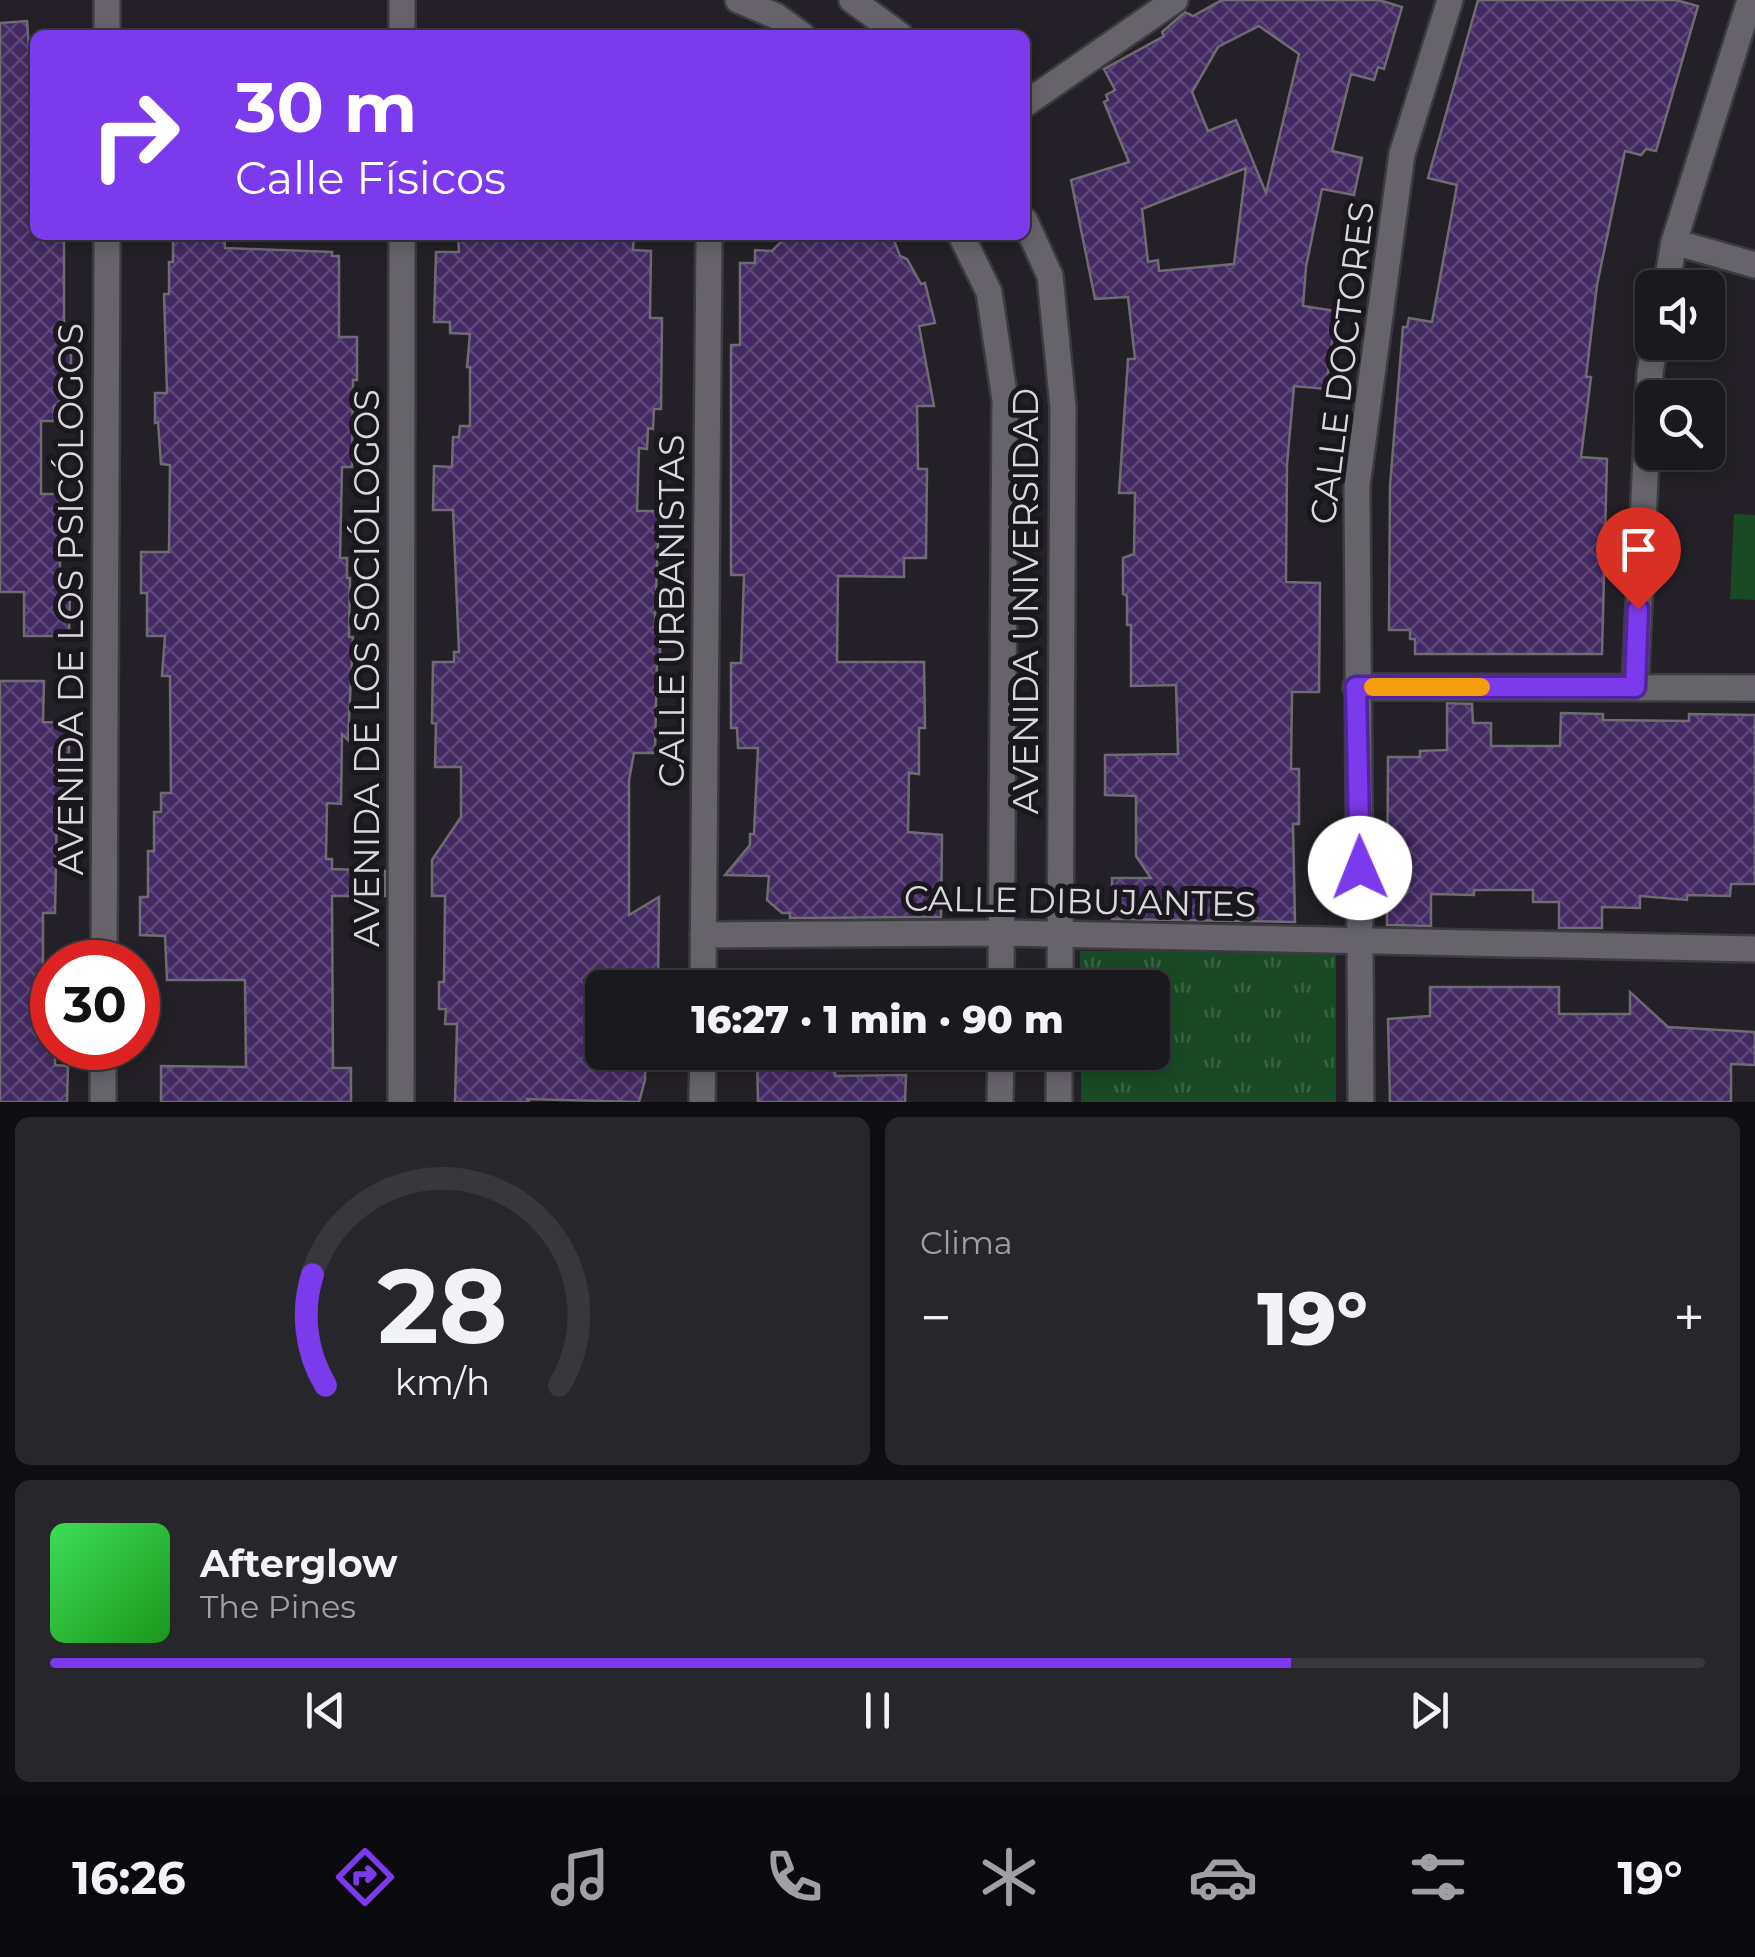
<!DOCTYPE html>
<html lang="es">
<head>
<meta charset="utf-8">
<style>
  :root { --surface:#1a191d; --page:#27262a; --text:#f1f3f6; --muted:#9fa0a4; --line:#38383b; --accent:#7c3aed }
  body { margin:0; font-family:Montserrat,sans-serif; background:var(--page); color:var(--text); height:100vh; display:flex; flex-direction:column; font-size:38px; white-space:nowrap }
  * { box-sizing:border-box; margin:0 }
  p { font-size:32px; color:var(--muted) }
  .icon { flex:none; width:55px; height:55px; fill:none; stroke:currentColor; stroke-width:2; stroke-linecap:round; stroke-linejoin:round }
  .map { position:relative; height:1102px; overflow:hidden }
  .sheet { display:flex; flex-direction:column; gap:15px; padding:15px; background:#0e0e10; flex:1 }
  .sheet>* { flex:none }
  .hud { position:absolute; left:30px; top:30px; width:1000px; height:210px; border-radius:15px; box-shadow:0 5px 15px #0003,0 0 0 2px var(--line); background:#7c3aed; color:#fff; overflow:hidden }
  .buttons { position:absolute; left:1635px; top:270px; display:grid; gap:20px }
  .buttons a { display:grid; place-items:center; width:90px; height:90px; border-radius:15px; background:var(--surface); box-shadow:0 5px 15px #0003,0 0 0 2px var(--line); font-size:50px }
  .speed { position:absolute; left:30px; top:940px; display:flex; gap:20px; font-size:50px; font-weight:700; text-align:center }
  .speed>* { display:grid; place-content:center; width:130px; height:130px; border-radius:50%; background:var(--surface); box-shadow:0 5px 15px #0003,0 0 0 2px var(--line); line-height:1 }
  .speed .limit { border:15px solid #d22; background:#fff; color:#111 }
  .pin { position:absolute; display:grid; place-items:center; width:85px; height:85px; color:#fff; margin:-102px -42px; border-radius:50% 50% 50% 0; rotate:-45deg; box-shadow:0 0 10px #0007 }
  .pin .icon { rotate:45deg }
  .me { position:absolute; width:110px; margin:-55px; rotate:359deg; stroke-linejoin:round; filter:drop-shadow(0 0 8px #0008) }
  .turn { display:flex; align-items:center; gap:35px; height:210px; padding:0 40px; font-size:45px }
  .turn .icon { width:130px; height:130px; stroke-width:2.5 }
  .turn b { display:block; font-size:70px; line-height:85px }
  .big { font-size:75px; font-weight:800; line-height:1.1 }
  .sheet .widget { flex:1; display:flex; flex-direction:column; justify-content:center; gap:15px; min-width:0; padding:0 35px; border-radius:15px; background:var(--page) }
  .sheet .dial { align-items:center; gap:0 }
  .dial svg { height:260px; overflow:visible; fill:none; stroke:var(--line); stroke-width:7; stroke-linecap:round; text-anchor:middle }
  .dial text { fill:var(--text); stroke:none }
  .song { display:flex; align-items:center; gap:30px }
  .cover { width:120px; height:120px; border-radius:15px; background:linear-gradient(135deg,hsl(130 70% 55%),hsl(120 70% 35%)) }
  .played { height:10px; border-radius:5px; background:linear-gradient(90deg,var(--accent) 75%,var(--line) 75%) }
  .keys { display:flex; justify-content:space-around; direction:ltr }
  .heat { display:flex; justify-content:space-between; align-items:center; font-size:55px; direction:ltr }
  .sheet .tiles { flex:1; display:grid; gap:15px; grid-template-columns:1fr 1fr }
  .widget:last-child { grid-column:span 2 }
  .trip { position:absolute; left:585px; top:970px; width:585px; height:100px; border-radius:15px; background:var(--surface); box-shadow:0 5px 15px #0003,0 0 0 2px var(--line); font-weight:800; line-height:100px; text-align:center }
  .tab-bar { display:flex; height:160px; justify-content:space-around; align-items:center; background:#0a0a0c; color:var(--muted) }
  .tab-bar .icon { width:70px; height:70px }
  .tab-bar .on { color:var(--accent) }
  .tab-bar b { font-size:45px; color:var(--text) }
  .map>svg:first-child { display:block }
  .park { fill:url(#park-tufts) }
  .garden { fill:#194a25 }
  .building { fill:url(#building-cross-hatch); stroke:#6e6b73; stroke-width:2.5; fill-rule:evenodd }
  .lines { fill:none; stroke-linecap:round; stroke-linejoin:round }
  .minor-casing { stroke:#3d3b41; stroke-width:30 }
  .minor { stroke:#66636b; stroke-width:25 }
  .route-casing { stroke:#51269a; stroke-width:25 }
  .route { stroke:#7c3aed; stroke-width:18 }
  .slow { stroke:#f59e0b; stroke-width:18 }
  .labels { text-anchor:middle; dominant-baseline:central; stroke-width:10; stroke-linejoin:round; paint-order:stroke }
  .street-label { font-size:35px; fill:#d9d8dc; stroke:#1a171e }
</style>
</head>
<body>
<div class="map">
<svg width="1755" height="1102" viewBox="0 0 1755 1102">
  <defs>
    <pattern id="park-tufts" width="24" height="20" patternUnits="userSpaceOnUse" patternTransform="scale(2.5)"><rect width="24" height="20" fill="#194a25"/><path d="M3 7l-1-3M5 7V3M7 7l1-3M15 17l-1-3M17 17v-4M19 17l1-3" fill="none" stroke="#3a6344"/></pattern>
    <pattern id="building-cross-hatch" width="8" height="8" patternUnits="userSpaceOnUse" patternTransform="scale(2.5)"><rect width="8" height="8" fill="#432a63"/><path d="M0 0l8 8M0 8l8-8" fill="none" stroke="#5e4879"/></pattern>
  </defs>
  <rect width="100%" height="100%" fill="#232127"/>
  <polygon class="park" points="1080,951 1336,951 1336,1102 1081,1102 1081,1053 1152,1052 1152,988 1080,987"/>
  <polygon class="garden" points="1734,514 1755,515 1755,600 1730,599"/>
  <g class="building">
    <path d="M1222,0h157l23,7 -18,62 -6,-2 -4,13 -23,-6 -19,77 30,7 -8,37 -32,-6 -16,78 -3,39 33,5 -10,78 -32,-3 -7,79 -1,117 34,1 -1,109h-27l-1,77h8v55h-6l2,98 -183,-3v-41h39l-15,-22v-60l-31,-1v-40l73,-1 -2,-69 -45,1v-61h-4v-29l-4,-2v-36l11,-4 1,-61h-16l9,-134h7l-7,-62 -33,2 -24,-119 58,-18 -25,-60 4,-2 -2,-5 9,-5 -11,-21 60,-33 -2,-4 23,-20 8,4zM1259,26l40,28 -33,139 -30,-73 -28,11 -16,-39 26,-45zM1246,168l-12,96 -75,7 -1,-11 -10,2 -6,-53z"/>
    <polygon points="1478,0 1676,0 1698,6 1656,151 1646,149 1641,155 1625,151 1597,285 1586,377 1591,377 1581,457 1607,459 1602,654 1415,654 1415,639 1410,639 1410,630 1389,630 1390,486 1403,327 1407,327 1409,318 1432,322 1457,185 1428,178"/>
    <polygon points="27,21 32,89 35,89 35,235 64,235 64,330 71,341 71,374 60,374 60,405 54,406 54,421 41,421 41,494 60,494 60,572 65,572 65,591 70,591 69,636 24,636 24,592 0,592 0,23"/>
    <polygon points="173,235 224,235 225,248 332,252 332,256 339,256 339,337 357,337 357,380 353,380 352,467 342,467 340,558 347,558 347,578 350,578 349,637 353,637 348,740 342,734 341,804 327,803 326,859 332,859 332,869 385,871 385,896 332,896 333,1068 351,1068 351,1102 161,1102 161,1066 246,1067 245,980 167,980 165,936 140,935 140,897 148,897 148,851 154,851 154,812 161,812 161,793 171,793 170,676 162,676 165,636 147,636 147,593 141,593 141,552 169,552 170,465 161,464 158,422 155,423 155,393 167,393 164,294 169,294 169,262 173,262"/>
    <polygon points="458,235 634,235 633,250 651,251 650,318 662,318 661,409 654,409 653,429 648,428 647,449 639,448 637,511 659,511 655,623 660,623 660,656 657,656 655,753 634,753 629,780 629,915 659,897 658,988 602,988 602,1052 646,1052 645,1080 639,1102 527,1099 529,1102 455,1102 457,1024 445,1024 446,1009 439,1009 439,982 444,982 445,896 432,896 432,860 461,817 461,767 435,767 436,724 432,723 433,662 454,662 454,652 459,652 453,510 433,510 434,466 452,467 453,437 459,437 460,426 470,426 470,367 467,367 470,334 450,333 450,322 434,322 436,252 459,252"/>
    <polygon points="788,235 892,235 900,256 907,259 921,284 925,283 935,323 919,326 934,406 917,406 918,469 927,469 926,558 904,558 904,577 838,576 837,662 924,662 925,728 919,728 919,774 909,773 908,832 942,835 941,917 790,918 790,913 782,913 767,900 769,876 725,875 750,845 750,834 754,834 758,748 738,748 737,728 731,728 731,663 741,663 744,575 731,575 731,345 740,345 740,263 755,263 755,250 772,251"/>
    <polygon points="0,681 44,681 43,722 69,723 69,802 63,802 63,807 57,807 55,913 43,913 43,979 52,980 52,1048 55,1048 55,1065 68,1066 67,1102 0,1102"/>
    <polygon points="1447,703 1472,704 1473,723 1491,723 1491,746 1560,746 1561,713 1603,714 1603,720 1689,721 1689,714 1755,715 1755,884 1731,884 1730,896 1687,895 1687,900 1640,896 1640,908 1602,907 1602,928 1559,928 1559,902 1533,902 1533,890 1474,890 1474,895 1431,894 1431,926 1387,925 1388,757 1420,757 1420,751 1447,750"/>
    <polygon points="1430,987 1559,987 1559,1014 1630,1014 1630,992 1668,1027 1755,1032 1755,1065 1731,1064 1731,1102 1390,1102 1388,1019 1430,1016"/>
    <polygon points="760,1052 835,1052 835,1076 906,1075 905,1102 758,1102 757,1055"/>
  </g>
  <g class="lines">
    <g class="minor-casing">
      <g id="minor">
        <polyline points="738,0 776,16 802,35"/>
        <polyline points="852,0 900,35"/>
        <polyline points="107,35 107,0"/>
        <polyline points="402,35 402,0"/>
        <polyline points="1025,104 1175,0"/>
        <polyline points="1025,221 1050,276 1063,407 1060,988"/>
        <polyline points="961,235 989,292 1005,400 1001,988"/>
        <polyline points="1674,242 1755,265"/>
        <polyline points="1666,288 1674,242 1750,0"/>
        <polyline points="1356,687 1755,688"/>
        <polyline points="1635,687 1650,373 1655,342"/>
        <polyline points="703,935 1001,933 1755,949"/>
        <polyline points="104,962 107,235"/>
        <polyline points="703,988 709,235"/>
        <polyline points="103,1102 103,1048"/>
        <polyline points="401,1102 402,235"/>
        <polyline points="702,1102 703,1052"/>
        <polyline points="1000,1102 1001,1052"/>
        <polyline points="1059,1102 1059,1052"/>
        <polyline points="1361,1102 1357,485 1402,154 1450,0"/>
      </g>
    </g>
    <use href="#minor" class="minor"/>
  </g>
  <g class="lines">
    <g class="route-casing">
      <polyline id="route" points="1360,868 1356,687 1635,687 1638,609"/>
    </g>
    <use href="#route" class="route"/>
    <polyline class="slow" points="1373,687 1481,687"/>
  </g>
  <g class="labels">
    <g class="street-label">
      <text transform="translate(1342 363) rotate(-83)">CALLE DOCTORES</text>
      <text transform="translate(70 599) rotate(-90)">AVENIDA DE LOS PSICÓLOGOS</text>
      <text transform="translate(1025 601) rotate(-90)">AVENIDA UNIVERSIDAD</text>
      <text transform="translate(671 611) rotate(-90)">CALLE URBANISTAS</text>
      <text transform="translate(366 668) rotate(-90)">AVENIDA DE LOS SOCIÓLOGOS</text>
      <text transform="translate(1080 901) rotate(1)">CALLE DIBUJANTES</text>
    </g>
  </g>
</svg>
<div class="buttons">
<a><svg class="icon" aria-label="sound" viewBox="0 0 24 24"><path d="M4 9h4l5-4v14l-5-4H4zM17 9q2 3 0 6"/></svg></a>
<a><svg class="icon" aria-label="search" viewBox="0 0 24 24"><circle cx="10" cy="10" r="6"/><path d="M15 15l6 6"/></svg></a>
</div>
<div class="speed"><div class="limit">30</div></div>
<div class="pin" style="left:1638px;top:609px;background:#d93025"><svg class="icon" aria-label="arrive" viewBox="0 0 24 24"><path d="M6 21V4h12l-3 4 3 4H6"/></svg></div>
<svg class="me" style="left:1360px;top:868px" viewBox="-20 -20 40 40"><circle r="19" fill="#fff"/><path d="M0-13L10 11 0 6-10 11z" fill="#7c3aed"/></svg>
<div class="trip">16:27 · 1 min · 90 m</div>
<div class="hud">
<div class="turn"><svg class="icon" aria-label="right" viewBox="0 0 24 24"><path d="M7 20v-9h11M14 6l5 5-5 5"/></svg><div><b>30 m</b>Calle Físicos</div></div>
</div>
</div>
<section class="sheet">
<div class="tiles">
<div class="widget dial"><svg viewBox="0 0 100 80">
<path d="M14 69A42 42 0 1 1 86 69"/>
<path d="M14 69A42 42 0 0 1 10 35" stroke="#7c3aed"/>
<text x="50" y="56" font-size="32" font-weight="700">28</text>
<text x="50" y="72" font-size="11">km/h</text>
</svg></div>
<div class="widget"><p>Clima</p>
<div class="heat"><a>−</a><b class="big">19°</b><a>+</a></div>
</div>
<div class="widget">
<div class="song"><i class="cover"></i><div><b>Afterglow</b><p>The Pines</p></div></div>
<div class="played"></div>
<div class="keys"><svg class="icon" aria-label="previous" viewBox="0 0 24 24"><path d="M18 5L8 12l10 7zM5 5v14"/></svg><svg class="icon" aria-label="pause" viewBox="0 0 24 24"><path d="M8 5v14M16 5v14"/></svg><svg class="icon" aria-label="next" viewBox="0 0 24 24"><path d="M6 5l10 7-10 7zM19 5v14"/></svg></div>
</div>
</div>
</section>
<nav class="tab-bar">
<b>16:26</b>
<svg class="icon on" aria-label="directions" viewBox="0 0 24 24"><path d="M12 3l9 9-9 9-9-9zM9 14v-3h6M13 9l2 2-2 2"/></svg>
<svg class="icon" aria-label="music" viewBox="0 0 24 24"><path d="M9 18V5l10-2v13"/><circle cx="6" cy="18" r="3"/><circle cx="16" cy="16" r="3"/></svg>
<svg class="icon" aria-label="phone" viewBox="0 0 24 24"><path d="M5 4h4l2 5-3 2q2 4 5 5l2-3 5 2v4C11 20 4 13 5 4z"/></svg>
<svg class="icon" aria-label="climate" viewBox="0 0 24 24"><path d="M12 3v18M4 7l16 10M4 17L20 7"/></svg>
<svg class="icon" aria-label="car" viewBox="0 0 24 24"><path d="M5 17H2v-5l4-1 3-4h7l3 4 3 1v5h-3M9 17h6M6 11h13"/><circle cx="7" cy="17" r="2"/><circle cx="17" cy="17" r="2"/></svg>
<svg class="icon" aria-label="filters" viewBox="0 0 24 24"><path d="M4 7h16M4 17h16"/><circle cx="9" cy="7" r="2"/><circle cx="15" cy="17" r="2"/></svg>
<b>19°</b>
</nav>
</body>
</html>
